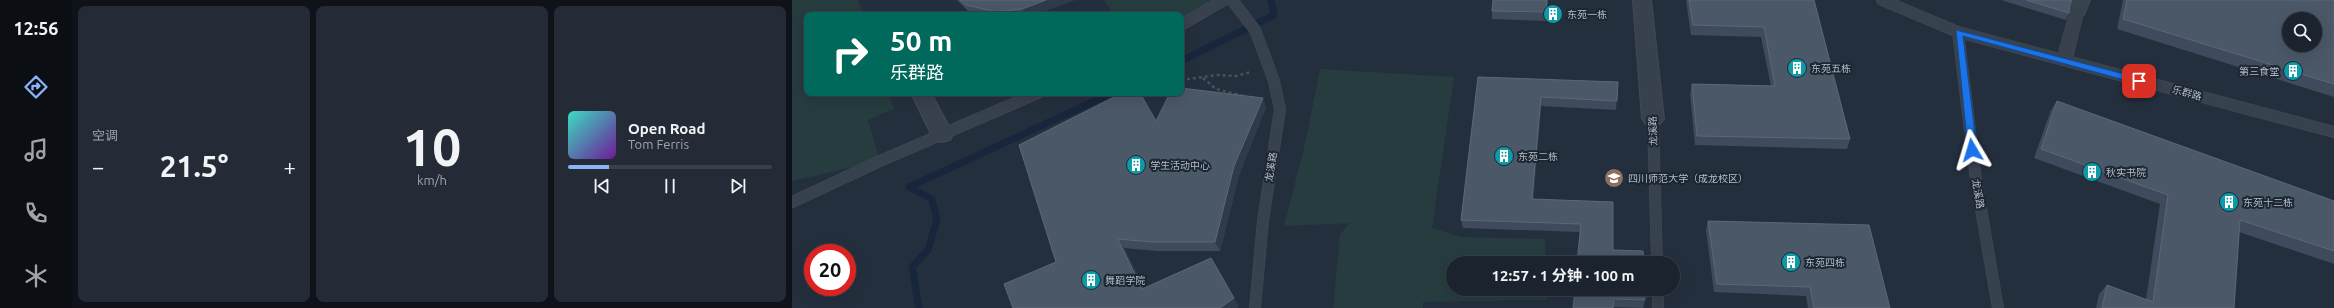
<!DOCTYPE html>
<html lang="zh">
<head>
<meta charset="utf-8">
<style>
  :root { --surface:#1b232e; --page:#242b36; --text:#f1f3f6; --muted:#a0a4aa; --line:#39404a; --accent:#8ab4f8 }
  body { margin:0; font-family:Ubuntu,"Noto Sans SC",sans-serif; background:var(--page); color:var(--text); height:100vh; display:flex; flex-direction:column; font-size:15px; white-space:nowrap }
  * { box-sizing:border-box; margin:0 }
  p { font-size:13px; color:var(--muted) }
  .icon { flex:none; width:22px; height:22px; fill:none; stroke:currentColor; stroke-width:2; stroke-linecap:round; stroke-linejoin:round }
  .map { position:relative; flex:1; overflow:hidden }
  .sheet { display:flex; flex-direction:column; gap:6px; padding:6px; background:#0f1319; width:720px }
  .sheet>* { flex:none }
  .top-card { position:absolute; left:12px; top:12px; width:380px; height:84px; border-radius:8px; box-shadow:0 4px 16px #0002,0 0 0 1px var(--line); background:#00695c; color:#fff; overflow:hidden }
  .fabs { position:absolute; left:1490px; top:12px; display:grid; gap:8px }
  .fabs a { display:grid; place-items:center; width:40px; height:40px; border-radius:50%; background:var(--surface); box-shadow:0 4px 16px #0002,0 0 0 1px var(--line); font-size:20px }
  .speed { position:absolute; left:12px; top:244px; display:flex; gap:8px; font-size:20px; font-weight:700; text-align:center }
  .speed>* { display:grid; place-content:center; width:52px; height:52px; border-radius:50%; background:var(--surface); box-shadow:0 4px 16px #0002,0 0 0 1px var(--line); line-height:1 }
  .speed .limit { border:6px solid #d22; background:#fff; color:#111 }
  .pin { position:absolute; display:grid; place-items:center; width:34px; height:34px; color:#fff; margin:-17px; border-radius:8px; box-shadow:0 2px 6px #0006 }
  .me { position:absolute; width:44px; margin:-22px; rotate:353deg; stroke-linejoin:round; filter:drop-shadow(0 0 3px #0008) }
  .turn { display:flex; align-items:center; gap:14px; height:84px; padding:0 20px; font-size:18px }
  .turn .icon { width:52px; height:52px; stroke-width:2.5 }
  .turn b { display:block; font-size:28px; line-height:34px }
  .big { font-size:30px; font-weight:700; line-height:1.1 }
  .sheet .tile { flex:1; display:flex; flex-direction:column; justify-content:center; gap:6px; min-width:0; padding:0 14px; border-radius:8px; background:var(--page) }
  .sheet .dial { align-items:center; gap:0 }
  .dial b { font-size:52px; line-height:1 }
  .song { display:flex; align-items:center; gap:12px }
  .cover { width:48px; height:48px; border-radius:6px; background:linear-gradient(135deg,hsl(170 70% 55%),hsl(280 70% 35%)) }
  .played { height:4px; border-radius:2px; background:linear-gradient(90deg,var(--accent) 20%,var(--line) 20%) }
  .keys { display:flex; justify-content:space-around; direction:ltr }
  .heat { display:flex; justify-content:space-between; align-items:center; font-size:22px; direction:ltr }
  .sheet .tiles { flex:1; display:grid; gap:6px; grid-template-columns:repeat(3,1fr) }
  .trip { position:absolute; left:654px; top:256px; width:234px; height:40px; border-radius:20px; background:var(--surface); box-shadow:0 4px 16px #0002,0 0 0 1px var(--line); font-weight:700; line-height:40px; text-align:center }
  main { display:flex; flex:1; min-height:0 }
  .tab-bar { display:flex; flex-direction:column; width:72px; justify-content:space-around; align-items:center; background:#0b0e12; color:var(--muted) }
  .tab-bar .icon { width:28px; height:28px }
  .tab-bar .current { color:var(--accent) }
  .tab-bar b { font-size:18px; color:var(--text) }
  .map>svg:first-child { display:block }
  .green { fill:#263c3f }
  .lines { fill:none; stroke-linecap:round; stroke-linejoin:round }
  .stream { stroke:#17263c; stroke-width:7 }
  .service-casing { stroke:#414a57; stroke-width:12 }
  .pedestrian-casing { stroke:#414a57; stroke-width:1 }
  .minor-casing { stroke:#414a57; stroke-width:2 }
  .path { stroke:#3f5557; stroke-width:2.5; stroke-dasharray:3 3; stroke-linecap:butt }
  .service { stroke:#38414e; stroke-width:11 }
  .pedestrian { fill:#38414e; fill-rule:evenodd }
  .minor { fill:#38414e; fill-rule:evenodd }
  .wall { fill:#3f4b5c }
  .shaded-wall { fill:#2f3b4b }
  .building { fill:#4b5868; stroke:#5c6777; fill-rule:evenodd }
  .route { fill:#1a73e8; stroke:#114b97 }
  .labels { text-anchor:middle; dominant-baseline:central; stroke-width:4; stroke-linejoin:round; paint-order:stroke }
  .poi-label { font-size:10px; fill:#b4bcc9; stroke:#1d2633; text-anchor:start }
  .street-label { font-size:10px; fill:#b4bcc9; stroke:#1d2633 }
</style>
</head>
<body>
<main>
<nav class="tab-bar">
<b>12:56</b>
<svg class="icon current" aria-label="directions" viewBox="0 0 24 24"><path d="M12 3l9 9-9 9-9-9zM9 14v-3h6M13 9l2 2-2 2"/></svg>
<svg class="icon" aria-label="music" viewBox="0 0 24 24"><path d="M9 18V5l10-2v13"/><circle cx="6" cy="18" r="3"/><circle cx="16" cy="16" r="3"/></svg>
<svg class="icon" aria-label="phone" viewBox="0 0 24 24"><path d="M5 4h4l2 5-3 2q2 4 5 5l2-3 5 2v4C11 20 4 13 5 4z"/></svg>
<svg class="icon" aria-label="climate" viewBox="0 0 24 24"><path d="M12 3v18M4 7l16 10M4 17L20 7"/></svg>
</nav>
<section class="sheet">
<div class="tiles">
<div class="tile"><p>空调</p>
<div class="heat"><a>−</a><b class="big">21.5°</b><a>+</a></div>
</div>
<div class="tile dial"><b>10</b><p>km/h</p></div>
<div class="tile">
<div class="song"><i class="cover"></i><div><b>Open Road</b><p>Tom Ferris</p></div></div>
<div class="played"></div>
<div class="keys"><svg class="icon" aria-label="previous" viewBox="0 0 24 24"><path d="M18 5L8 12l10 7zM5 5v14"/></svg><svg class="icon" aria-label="pause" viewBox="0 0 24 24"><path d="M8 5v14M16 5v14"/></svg><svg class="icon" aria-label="next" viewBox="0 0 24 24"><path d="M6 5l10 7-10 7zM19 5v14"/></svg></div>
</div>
</div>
</section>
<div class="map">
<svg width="1542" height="308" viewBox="0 0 1542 308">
  <rect width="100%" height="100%" fill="#242f3e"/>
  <g class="green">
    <polygon points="0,0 66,0 71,15 15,15 15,93 96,93 102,109 76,120 88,161 0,181"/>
    <polygon points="312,0 432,0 389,25 389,15 322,15"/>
    <polygon points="528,69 662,77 640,228 669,237 753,239 754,263 661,263 661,289 754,289 755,300 631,302 631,308 541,308 548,234 558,223 492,226 514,140"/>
  </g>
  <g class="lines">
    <g class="stream">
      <polyline points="389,61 482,15 479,0"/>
      <polyline points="127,308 120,267 136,250 145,220 140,199 117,187 320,93"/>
    </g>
    <g class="service-casing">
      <g id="service">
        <polyline points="440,0 463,30 482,81 488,109 471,221 463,308"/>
        <polyline points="1090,0 1166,32 1542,132"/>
        <polyline points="389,25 432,0"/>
        <polyline points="1166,32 1184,180 1206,308"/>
        <polyline points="861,119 865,263"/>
        <polyline points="0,202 88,161 246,93"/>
        <polyline points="866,289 866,308"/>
      </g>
    </g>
    <g class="pedestrian-casing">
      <polygon id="pedestrian" points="1285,6 1292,11 1280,61 1277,65 1267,65 1264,61 1278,11"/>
    </g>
    <g class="minor-casing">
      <g id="minor">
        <polygon points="841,0 859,0 872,119 868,124 861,127 854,124 850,119"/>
        <polygon points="1280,0 1298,0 1292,15 1285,17 1278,15 1276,11"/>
        <polygon points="119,93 139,93 161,134 158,140 150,142 142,140"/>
      </g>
    </g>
    <g class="path">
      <polyline points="411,78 424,89 451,96"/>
      <polyline points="389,80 426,75 444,76 459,72"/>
    </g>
    <use href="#service" class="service"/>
    <use href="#pedestrian" class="pedestrian"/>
    <use href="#minor" class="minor"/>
  </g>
  <g class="wall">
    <polygon points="165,0 282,0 242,15 185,15 179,14"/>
    <polygon points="701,0 756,0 755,21 700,19 700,11"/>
    <polygon points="894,0 1022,0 1058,139 1055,149 903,145 898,94 900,84 979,86 969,37 899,35"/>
    <polygon points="1209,0 1280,0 1278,4 1277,13 1274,20"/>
    <polygon points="1331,0 1542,0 1542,97 1325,29"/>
    <polygon points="686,77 826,82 824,110 749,106 741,199 821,202 821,250 785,263 788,232 671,228 669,220"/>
    <polygon points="1265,101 1542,201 1542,264 1447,232 1442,308 1304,308 1307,294 1315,285 1354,300 1368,204 1242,158 1259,110"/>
    <polygon points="474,107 447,175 428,251 365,251 332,248 352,288 447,306 221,308 264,262 364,121"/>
    <polygon points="916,221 1098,308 1016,308 1014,296 922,292 914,230"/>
    <polygon points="783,289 853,300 851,308 821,307"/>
  </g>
  <g class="shaded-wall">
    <polygon points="254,0 282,0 242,15 233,15 230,9"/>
    <polygon points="755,0 756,0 755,21 754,12"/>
    <polygon points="749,97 749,106 741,208 740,199"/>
    <polygon points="471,98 474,107 447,175 428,251 423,242 442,166"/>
    <polygon points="326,239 332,248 357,298 350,289"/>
    <polygon points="442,298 447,306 445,308 428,308"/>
  </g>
  <g class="building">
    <polygon points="168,0 254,0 230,9 204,12 174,5"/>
    <polygon points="701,0 755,0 754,12 700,11"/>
    <polygon points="897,0 1022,0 1058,139 905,136 900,84 983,86 972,27 901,25"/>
    <polygon points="1234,0 1280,0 1278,4 1277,13"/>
    <path d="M1335,0h207v84l-211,-65zM1497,19h26v26h-26z"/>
    <polygon points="686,77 826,82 825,101 749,97 740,199 821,202 821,250 851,251 852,263 785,263 789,224 669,220"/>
    <polygon points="389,88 471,98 442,166 423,242 360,242 326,239 350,289 419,258 442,298 428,308 221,308 212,284 264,262 227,145 330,93 348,93 364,121 378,93 389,93"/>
    <polygon points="1265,101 1542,201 1542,251 1448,220 1442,308 1310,308 1315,285 1361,302 1376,195 1249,149"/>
    <polygon points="916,221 1077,225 1098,308 1022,308 1018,287 925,284"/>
    <polygon points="783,289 852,289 853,300 822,299 821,308 781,308"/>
  </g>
  <polygon class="route" points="1164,30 1347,78 1352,81 1347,84 1171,36 1185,150 1180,154 1176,150"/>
  <defs>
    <g id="building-disc" transform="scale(1)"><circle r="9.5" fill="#0f9aa8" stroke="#1d2633"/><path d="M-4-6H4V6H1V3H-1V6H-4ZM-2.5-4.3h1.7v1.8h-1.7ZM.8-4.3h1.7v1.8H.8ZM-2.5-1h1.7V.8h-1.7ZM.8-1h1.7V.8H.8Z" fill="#fff"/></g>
    <g id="university-disc" transform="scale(1)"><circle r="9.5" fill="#8d6e63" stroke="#1d2633"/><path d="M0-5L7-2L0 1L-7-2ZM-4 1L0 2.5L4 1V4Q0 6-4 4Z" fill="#fff"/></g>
  </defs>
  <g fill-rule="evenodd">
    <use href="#building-disc" x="761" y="14"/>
    <use href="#building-disc" x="1005" y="68"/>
    <use href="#building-disc" x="1501" y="71"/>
    <use href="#building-disc" x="712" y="156"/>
    <use href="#building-disc" x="344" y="165"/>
    <use href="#building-disc" x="1300" y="172"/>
    <use href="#university-disc" x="822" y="178"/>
    <use href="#building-disc" x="1437" y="202"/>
    <use href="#building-disc" x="999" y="262"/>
    <use href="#building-disc" x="299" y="280"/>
  </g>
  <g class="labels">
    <g class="poi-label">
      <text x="775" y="14">东苑一栋</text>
      <text x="1019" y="68">东苑五栋</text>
      <text x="1487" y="71" text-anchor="end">第三食堂</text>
      <text x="726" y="156">东苑二栋</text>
      <text x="358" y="165">学生活动中心</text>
      <text x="1314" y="172">秋实书院</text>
      <text x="836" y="178">四川师范大学（成龙校区）</text>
      <text x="1451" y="202">东苑十二栋</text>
      <text x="1013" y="262">东苑四栋</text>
      <text x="313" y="280">舞蹈学院</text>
    </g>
    <g class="street-label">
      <text transform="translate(1395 93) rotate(15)">乐群路</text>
      <text transform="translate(861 131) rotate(-92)">龙溪路</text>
      <text transform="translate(479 167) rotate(-81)">龙溪路</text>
      <text transform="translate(1186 194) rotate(80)">龙溪路</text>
    </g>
  </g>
</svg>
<div class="fabs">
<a><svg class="icon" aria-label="search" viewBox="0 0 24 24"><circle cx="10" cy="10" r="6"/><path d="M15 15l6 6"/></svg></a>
</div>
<div class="speed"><div class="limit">20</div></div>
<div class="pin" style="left:1347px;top:81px;background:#d93025"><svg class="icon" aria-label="arrive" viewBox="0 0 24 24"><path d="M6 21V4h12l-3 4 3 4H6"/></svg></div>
<svg class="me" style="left:1180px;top:150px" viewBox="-20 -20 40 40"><path d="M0-17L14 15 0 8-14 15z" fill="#1a73e8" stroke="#fff" stroke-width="4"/></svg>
<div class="trip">12:57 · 1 分钟 · 100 m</div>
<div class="top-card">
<div class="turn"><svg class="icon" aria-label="right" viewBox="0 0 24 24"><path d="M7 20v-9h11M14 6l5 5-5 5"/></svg><div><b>50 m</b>乐群路</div></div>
</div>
</div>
</main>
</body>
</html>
